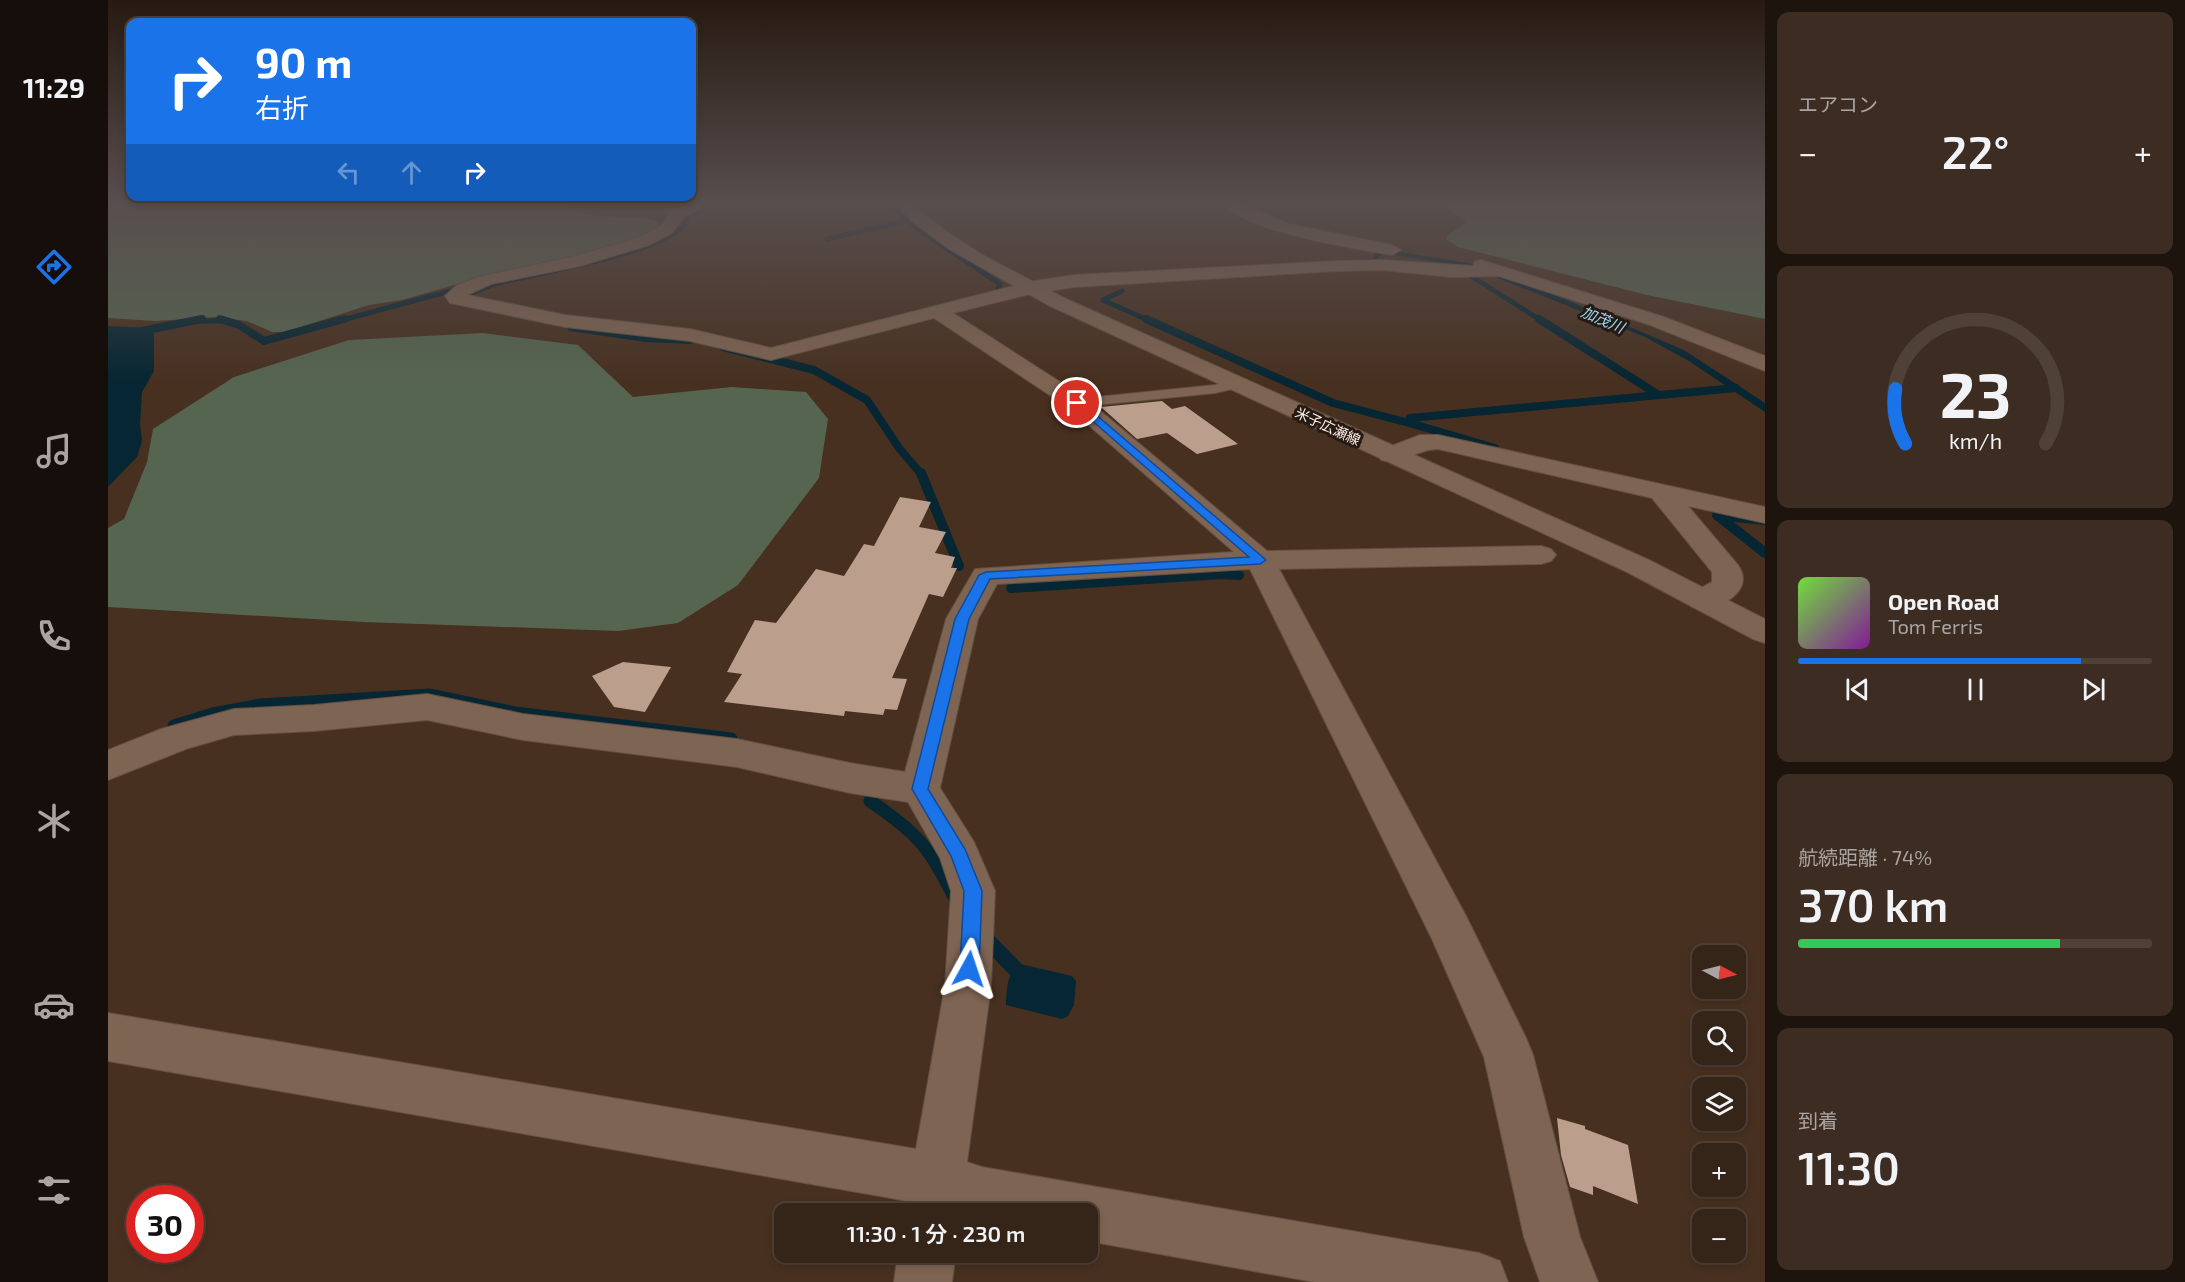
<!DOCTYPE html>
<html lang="ja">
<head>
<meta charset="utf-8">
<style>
  :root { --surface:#352418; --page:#3d2c21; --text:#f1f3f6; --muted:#aaa4a2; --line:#4f4137; --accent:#1a73e8 }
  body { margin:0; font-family:"Exo 2","Noto Sans JP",sans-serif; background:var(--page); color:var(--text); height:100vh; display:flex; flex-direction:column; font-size:22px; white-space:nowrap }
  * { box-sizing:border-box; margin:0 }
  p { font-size:20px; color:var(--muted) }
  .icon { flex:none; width:33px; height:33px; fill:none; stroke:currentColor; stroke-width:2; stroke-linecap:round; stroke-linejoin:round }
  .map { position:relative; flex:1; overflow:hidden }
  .drawer { display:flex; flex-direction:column; gap:12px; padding:12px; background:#1d140d; width:420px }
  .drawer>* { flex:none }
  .guide { position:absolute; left:18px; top:18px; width:570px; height:183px; border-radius:12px; box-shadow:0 3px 9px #0003,0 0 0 2px var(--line); background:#1a73e8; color:#fff; overflow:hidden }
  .needle { width:39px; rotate:97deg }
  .controls { position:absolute; left:1584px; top:945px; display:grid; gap:12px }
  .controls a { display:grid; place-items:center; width:54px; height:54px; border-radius:12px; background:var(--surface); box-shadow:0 3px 9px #0003,0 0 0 2px var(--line); font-size:30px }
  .speed { position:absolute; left:18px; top:1185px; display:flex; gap:12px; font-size:30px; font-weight:700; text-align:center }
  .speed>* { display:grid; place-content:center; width:78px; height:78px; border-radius:50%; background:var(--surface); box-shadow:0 3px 9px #0003,0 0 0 2px var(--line); line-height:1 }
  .speed .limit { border:9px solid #d22; background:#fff; color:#111 }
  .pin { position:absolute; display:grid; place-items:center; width:51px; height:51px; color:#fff; margin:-26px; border:3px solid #fff; border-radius:50%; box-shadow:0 2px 6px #0007 }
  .me { position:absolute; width:66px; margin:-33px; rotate:5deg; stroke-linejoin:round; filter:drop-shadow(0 0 4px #0008) }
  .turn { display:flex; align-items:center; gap:21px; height:126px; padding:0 30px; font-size:27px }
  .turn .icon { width:78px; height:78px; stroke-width:2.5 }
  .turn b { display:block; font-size:42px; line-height:51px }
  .lanes { display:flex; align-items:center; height:57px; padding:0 30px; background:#0003; justify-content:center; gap:30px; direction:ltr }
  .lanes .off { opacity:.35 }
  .big { font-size:45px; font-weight:600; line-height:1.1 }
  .drawer .widget { flex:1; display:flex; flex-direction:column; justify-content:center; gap:9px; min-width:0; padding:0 21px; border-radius:12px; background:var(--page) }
  .drawer .dial { align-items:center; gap:0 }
  .dial svg { height:156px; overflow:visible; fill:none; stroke:var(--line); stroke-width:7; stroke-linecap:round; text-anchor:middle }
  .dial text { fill:var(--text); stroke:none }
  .song { display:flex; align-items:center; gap:18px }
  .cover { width:72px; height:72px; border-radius:9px; background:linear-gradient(135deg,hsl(100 70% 55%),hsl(290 70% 35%)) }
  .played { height:6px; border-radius:3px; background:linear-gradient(90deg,var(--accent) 80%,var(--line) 80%) }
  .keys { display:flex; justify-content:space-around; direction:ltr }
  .heat { display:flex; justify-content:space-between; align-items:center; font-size:33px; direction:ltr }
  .charge { height:9px; border-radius:4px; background:linear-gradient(90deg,#34c759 74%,var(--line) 0) }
  .trip { position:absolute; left:666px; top:1203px; width:324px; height:60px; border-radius:12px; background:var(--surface); box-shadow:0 3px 9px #0003,0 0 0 2px var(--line); font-weight:600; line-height:60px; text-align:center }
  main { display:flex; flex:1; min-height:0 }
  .menu { display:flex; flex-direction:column; width:108px; justify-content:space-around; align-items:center; background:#150e0a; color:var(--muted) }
  .menu .icon { width:42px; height:42px }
  .menu .selected { color:var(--accent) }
  .menu b { font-size:27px; color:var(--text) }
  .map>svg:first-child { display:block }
  .green { fill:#556550 }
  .water { fill:#052632 }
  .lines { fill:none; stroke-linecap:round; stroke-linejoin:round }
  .stream-far4 { stroke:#052632; stroke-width:5 }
  .stream-far3 { stroke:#052632; stroke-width:8 }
  .stream-far2 { stroke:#052632; stroke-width:10 }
  .stream-far1 { stroke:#052632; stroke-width:13 }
  .stream { stroke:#052632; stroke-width:16 }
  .building { fill:#bb9e8b }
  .service-casing { stroke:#634f41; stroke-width:2 }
  .minor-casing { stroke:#634f41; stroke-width:2 }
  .secondary-casing { stroke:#634f41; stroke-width:2 }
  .service { fill:#7e6452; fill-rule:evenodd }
  .minor { fill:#7e6452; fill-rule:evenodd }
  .secondary { fill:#7e6452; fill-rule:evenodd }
  .route { fill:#1a73e8; stroke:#114b97; stroke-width:1.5 }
  .labels { text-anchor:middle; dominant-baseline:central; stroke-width:6; stroke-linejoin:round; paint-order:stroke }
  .far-street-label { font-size:14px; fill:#feeee4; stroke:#261b14 }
  .far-water-label { font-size:15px; font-style:italic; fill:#9cdbf5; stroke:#261b14 }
</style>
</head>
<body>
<main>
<nav class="menu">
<b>11:29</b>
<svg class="icon selected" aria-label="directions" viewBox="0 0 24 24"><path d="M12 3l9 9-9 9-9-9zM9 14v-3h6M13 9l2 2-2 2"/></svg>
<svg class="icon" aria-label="music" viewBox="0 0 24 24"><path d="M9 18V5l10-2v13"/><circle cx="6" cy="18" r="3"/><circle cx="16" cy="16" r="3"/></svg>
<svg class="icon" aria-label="phone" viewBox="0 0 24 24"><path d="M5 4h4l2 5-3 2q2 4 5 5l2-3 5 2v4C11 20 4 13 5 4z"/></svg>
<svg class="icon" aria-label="climate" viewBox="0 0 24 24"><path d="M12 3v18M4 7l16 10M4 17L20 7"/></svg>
<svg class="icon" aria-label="car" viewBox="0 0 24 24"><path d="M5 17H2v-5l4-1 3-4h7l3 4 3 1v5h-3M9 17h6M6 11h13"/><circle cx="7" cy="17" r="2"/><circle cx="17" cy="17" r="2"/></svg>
<svg class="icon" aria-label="filters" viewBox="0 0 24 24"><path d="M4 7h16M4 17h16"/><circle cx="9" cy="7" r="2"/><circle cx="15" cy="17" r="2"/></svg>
</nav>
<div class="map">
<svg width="1657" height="1282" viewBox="0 0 1657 1282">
  <rect width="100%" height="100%" fill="#473020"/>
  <g class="green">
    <path d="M0,203h463l-4,4c26,15 62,6 91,14l-1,7 -8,6 -101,30 -56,10 -90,26 -33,5 -84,27h-13l-25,-11 -31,-4 -60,4 -48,-3z"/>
    <polygon points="1339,203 1657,203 1657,319 1539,295 1350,247 1338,239 1341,234 1359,223 1358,219 1339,210"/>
    <polygon points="375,333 470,345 525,397 624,387 698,392 720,419 711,478 630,585 570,623 510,631 256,622 0,607 0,528 16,519 39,462 45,429 126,377 241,340"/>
  </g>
  <g class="water">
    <polygon points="1109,203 1121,203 1130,210 1251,245 1360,263 1397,274 1576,350 1657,403 1657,412 1581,361 1537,337 1377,273 1353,266 1231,246 1182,233 1129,216"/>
    <polygon points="0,326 46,328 46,371 34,392 32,424 34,441 29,457 0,487"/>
    <path d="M912,964l52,12 4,5 -2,24 -6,11 -6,3 -56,-14c1,-16 0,-30 14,-41z"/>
  </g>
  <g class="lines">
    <g class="stream-far4">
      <polyline points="780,203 805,226 892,284 889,292 879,295"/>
      <polyline points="719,239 799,221"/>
      <polyline points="1252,262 1265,261 1273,251"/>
      <polyline points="1363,276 1434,321"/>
      <polyline points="1014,291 995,300 1042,321"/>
      <path d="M357,296c10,-4 20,-9 30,-12 30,-9 193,-33 193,-68l22,-13"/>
      <polyline points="82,321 121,321"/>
      <polyline points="231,321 342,291"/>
    </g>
    <g class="stream-far3">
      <polyline points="112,319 131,325 156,341 236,319"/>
      <polyline points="1038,319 1225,403 1305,424 1302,418 1628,388"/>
      <polyline points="1431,319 1549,394"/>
      <polyline points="463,327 538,338 582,340"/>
      <polyline points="34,331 94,319"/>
      <polyline points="615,347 706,370 759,400 791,448 814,475"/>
      <polyline points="1305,424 1387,448"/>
    </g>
    <g class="stream-far2">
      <polyline points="813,473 851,566"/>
      <polyline points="1657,520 1609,515 1657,553"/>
      <polyline points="903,588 1113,574 1131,575"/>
    </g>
    <g class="stream-far1">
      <polyline points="66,726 105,714 152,705 322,695 407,713 623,739"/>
      <path d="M762,801c49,33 60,47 86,100"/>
    </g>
    <polyline class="stream" points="882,943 915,977"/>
  </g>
  <g class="building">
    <polygon points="1054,401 1064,409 1077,406 1130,444 1089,454 1059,433 1029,439 993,407"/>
    <polygon points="792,497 823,502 811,527 838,532 827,553 847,557 843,568 849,568 835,597 821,594 784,678 799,679 789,710 777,709 775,715 737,711 736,716 616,702 634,674 619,672 647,620 668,623 708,569 736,576 756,544 766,546"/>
    <polygon points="515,662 563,667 537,712 506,707 484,676"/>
    <polygon points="1449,1118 1477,1126 1477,1129 1520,1145 1530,1204 1485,1186 1485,1195 1462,1187 1453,1155"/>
  </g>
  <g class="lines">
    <g class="service-casing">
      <polygon id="service" points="1128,380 1135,384 1133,387 1107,393 969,407 962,403 969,399 1107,385"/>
    </g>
    <g class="minor-casing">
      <g id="minor">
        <polygon points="582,203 602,203 574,218 564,233 541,245 472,266 383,284 359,295 457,315 582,329 663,348 921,282 966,275 1228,261 1275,260 1365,266 1367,261 1373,260 1556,317 1657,356 1657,371 1542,325 1391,276 1343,277 1275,270 1228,271 966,287 922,294 845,313 977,398 1159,551 1433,546 1443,549 1448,555 1443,561 1433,564 1171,569 1359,918 1418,1038 1425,1055 1472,1237 1490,1282 1432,1282 1416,1237 1376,1057 1324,939 1142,569 889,584 870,619 832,788 866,842 887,891 883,986 859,1162 874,1167 1371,1253 1392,1261 1400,1282 1206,1282 980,1241 980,1214 796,1214 798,1201 783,1198 0,1061 0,1013 808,1149 837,986 843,891 832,858 800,802 742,793 629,767 415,740 319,720 206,731 126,735 78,749 0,780 0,750 53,729 126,709 206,705 319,694 415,714 629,739 742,763 797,772 838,619 867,569 1126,552 961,408 826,318 663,360 582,341 457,327 342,303 337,296 348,286 370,277 463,257 529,238 554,225 561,212"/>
        <path d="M1115,203h18l48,21 103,21 9,5 -9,5c-38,-7 -145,-22 -169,-52z"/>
        <path d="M1312,435h18l327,72v16l-77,-17 50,59c19,27 -22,48 -46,42l-5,-7 5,-7 20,-11v-10l-60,-74 -214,-49c-20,0 -37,16 -57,11l-4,-5 4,-5z"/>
        <polygon points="790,1252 848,1252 844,1282 786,1282"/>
      </g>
    </g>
    <g class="secondary-casing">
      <polygon id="secondary" points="787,203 803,203 835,229 873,254 954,297 1541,560 1657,619 1657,643 1645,639 1519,572 940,305 841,249 805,222"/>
    </g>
    <use href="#service" class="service"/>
    <use href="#minor" class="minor"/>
    <use href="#secondary" class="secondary"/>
  </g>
  <linearGradient id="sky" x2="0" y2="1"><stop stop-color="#271a12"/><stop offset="0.53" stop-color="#584e4e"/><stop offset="1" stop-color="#584e4e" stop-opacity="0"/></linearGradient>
  <rect width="1657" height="382" fill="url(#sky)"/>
  <polygon class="route" points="966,401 972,401 1158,560 1152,564 882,579 861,619 820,789 857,849 874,891 871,969 868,976 861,978 855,976 852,969 856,891 843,856 804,789 847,619 871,575 878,572 1141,557 966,405"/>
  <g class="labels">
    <g class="far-street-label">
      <text transform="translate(1220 426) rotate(25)">米子広瀬線</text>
    </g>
    <g class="far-water-label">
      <text transform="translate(1495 319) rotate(23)">加茂川</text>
    </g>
  </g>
</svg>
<div class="controls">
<a><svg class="needle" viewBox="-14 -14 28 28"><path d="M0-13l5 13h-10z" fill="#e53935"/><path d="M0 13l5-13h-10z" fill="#aaa4a2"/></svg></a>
<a><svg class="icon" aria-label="search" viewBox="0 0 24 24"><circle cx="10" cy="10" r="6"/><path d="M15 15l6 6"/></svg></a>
<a><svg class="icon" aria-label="layers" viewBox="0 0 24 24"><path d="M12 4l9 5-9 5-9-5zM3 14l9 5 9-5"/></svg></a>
<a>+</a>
<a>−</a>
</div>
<div class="speed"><div class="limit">30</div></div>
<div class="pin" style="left:969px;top:403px;background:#d93025"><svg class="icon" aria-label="arrive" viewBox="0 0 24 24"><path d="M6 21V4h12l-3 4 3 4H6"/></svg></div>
<svg class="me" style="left:861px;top:969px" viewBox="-20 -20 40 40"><path d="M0-17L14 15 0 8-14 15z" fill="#1a73e8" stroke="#fff" stroke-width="4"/></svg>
<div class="trip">11:30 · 1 分 · 230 m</div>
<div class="guide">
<div class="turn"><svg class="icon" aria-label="right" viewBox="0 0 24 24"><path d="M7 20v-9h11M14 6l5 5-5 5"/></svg><div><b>90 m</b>右折</div></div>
<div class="lanes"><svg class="icon off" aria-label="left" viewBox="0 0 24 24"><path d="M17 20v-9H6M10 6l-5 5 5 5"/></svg><svg class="icon off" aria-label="ahead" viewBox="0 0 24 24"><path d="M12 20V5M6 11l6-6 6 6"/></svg><svg class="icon" aria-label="right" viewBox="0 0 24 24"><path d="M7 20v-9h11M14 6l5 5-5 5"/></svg></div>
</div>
</div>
<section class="drawer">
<div class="widget"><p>エアコン</p>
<div class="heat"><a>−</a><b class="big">22°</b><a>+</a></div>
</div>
<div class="widget dial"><svg viewBox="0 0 100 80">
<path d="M14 69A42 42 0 1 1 86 69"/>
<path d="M14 69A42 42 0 0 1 9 41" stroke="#1a73e8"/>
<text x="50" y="56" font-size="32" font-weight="700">23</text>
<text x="50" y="72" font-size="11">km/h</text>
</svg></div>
<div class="widget">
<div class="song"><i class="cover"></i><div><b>Open Road</b><p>Tom Ferris</p></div></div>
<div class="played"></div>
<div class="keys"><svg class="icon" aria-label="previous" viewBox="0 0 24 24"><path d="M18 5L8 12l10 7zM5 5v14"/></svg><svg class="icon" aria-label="pause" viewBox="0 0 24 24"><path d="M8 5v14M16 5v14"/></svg><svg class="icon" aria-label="next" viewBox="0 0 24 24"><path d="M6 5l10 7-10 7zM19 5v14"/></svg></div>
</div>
<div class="widget"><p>航続距離 · 74%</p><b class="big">370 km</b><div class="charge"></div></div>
<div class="widget"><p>到着</p><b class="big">11:30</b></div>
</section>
</main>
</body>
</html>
